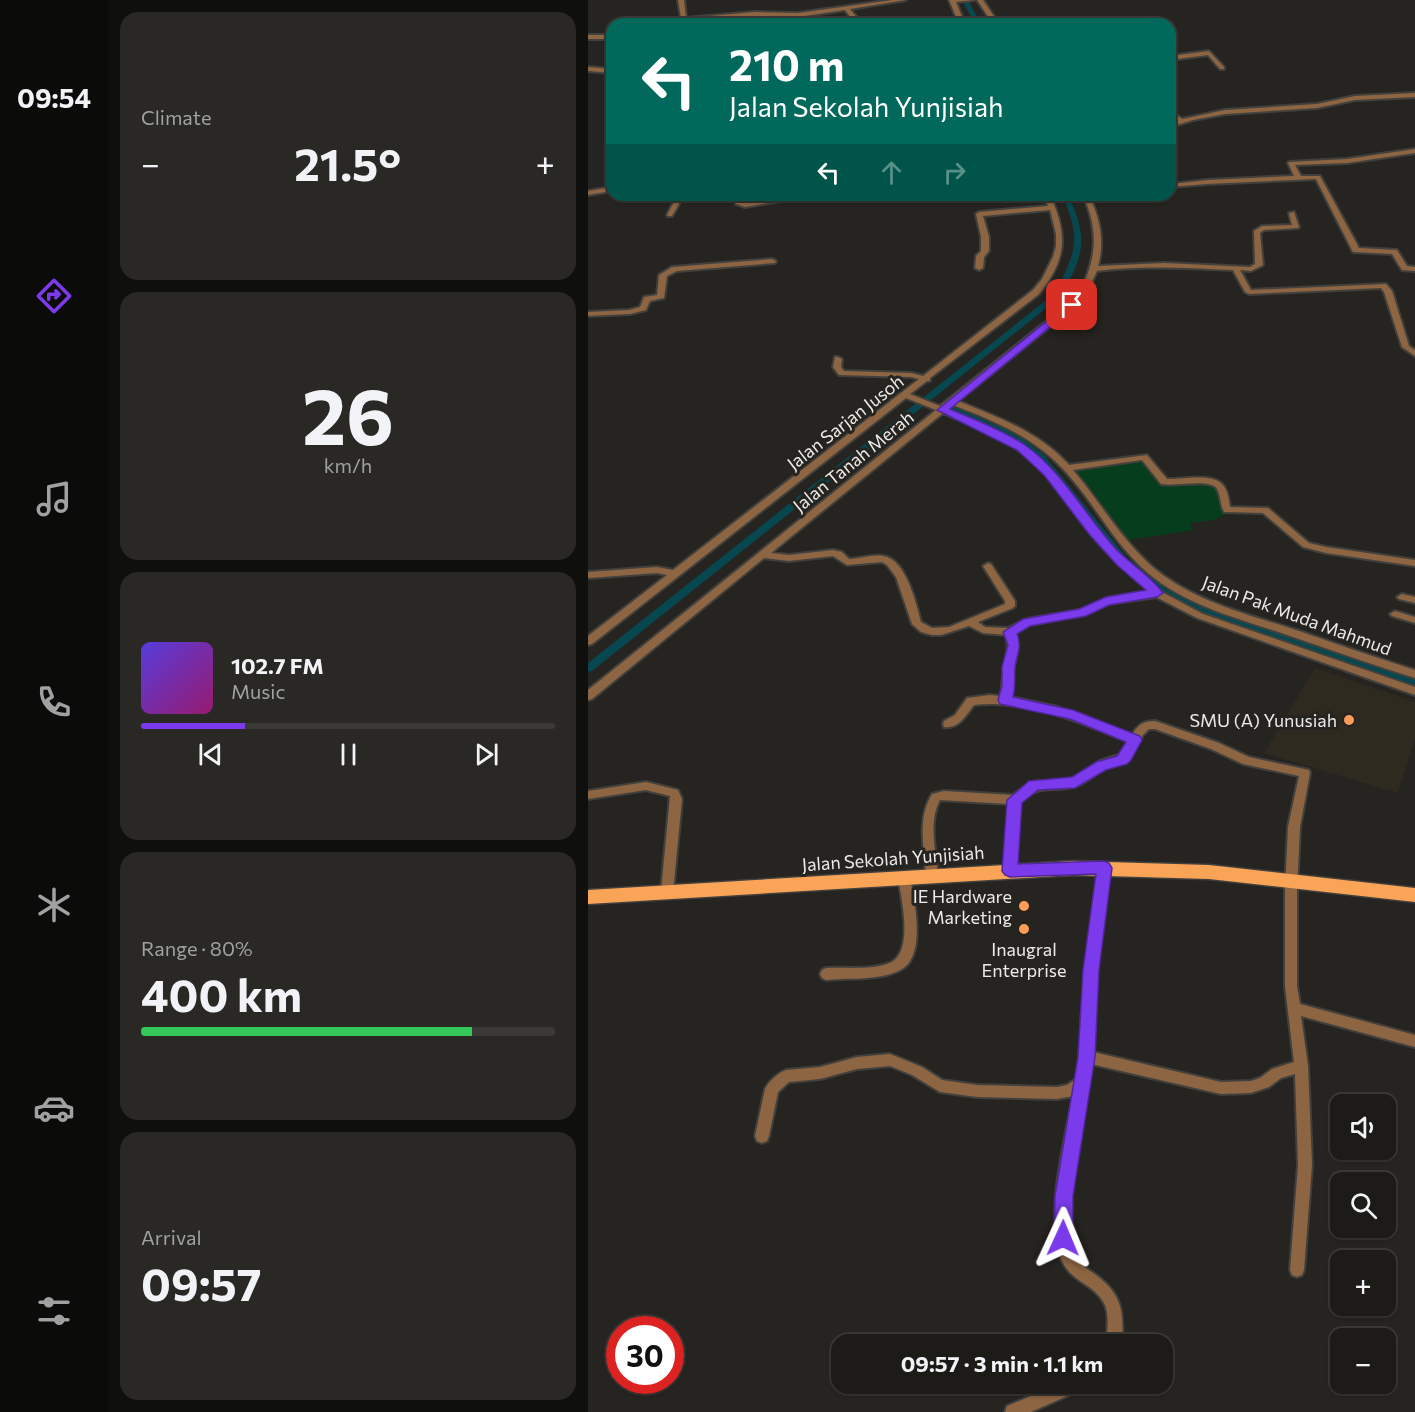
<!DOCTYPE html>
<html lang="en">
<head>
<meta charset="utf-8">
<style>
  :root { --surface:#1c1b18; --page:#292825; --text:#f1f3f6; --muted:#a0a1a2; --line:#3a3937; --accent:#7c3aed }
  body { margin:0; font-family:Commissioner,sans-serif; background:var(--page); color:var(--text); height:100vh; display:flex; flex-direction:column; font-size:22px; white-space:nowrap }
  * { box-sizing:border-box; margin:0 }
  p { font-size:20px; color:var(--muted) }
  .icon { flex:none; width:33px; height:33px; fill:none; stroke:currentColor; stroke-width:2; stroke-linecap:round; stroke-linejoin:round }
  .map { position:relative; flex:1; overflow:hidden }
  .side { display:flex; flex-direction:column; gap:12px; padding:12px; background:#0f0f0d; width:480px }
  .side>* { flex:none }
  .guide { position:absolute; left:18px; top:18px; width:570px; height:183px; border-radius:18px; box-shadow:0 2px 4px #0004,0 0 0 2px var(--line); background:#00695c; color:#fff; overflow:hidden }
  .fabs { position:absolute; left:742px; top:1094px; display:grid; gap:12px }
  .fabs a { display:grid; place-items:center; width:66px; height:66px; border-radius:12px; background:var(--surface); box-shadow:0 2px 4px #0004,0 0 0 2px var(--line); font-size:30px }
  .speed { position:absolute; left:18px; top:1316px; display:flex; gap:12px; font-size:30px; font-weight:700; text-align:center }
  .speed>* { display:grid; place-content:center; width:78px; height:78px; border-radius:50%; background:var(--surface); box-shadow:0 2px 4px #0004,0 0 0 2px var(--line); line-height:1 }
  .speed .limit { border:9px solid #d22; background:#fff; color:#111 }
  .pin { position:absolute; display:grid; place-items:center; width:51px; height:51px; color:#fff; margin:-26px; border-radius:12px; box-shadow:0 3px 9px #0006 }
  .me { position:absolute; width:66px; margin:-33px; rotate:1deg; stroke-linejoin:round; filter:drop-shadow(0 0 4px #0008) }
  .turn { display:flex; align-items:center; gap:21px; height:126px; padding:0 24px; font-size:27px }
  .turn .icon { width:78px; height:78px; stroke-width:2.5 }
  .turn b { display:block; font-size:42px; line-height:51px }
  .lanes { display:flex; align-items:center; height:57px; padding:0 24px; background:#0003; justify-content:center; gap:30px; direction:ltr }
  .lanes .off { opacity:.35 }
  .big { font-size:45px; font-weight:700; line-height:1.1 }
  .side .card { flex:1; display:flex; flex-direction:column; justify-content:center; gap:9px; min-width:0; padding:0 21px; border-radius:18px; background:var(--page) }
  .side .dial { align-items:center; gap:0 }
  .dial b { font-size:78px; line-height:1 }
  .song { display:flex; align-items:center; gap:18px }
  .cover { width:72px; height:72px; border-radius:9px; background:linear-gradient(135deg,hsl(250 70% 55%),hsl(320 70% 35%)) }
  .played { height:6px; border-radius:3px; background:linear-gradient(90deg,var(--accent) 25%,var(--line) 25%) }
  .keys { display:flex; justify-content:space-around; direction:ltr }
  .heat { display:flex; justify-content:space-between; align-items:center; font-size:33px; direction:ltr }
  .charge { height:9px; border-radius:4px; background:linear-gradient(90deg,#34c759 80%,var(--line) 0) }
  .trip { position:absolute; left:243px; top:1334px; width:342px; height:60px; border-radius:18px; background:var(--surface); box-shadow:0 2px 4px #0004,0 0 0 2px var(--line); font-weight:700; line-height:60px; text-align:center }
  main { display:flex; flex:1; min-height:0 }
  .dock { display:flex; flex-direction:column; width:108px; justify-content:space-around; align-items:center; background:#0b0b0a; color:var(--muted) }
  .dock .icon { width:42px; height:42px }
  .dock .selected { color:var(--accent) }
  .dock b { font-size:27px; color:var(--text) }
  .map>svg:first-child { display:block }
  .built { fill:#2e2a20 }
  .green { fill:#063d1d }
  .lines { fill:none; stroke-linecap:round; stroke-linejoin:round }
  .canal { fill:#074750; fill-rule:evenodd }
  .street-casing { stroke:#42403c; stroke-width:4 }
  .primary-casing { stroke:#42403c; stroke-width:3 }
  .street { fill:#8d6542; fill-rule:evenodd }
  .primary { fill:#f9a457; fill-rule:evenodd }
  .route { fill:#7c3aed; stroke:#51269a; stroke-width:1.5 }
  .poi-dot { fill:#fd9c56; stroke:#262420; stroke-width:2 }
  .labels { text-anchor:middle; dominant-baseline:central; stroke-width:6; stroke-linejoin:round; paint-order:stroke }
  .street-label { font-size:18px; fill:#ebeae7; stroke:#262420 }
  .poi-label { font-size:18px; fill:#ebeae7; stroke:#262420; text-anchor:end }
</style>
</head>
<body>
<main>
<nav class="dock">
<b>09:54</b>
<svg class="icon selected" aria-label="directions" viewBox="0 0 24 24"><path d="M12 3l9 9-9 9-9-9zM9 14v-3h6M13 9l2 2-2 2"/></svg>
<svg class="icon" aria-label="music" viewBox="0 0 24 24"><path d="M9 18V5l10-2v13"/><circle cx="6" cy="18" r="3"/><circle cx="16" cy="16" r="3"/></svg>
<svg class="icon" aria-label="phone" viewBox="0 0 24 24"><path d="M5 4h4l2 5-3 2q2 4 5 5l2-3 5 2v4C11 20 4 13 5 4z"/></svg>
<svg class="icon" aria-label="climate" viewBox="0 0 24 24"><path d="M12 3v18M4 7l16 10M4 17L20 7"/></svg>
<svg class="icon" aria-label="car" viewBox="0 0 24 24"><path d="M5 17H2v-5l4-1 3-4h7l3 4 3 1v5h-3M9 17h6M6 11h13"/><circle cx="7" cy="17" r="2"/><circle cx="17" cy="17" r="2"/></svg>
<svg class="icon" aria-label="filters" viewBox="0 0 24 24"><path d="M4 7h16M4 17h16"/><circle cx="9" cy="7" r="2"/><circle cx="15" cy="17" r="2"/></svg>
</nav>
<section class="side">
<div class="card"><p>Climate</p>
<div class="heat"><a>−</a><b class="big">21.5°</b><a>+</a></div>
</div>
<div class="card dial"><b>26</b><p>km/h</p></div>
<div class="card">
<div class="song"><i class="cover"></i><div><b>102.7 FM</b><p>Music</p></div></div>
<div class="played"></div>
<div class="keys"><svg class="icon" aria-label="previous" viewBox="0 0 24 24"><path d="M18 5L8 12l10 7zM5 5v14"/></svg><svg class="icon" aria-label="pause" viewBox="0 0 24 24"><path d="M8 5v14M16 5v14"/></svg><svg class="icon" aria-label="next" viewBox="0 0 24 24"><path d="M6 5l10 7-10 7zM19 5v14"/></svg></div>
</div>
<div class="card"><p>Range · 80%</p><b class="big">400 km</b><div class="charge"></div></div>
<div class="card"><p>Arrival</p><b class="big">09:57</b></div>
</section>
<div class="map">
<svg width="827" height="1412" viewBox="0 0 827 1412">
  <rect width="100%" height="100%" fill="#262420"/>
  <polygon class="built" points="727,668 827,702 827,739 810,793 676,753"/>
  <polygon class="green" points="545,460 555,460 574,486 618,482 627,486 637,515 625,520 602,523 605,530 534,541 483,471"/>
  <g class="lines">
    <g class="canal">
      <polygon points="374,0 380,0 393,24 387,24"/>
      <path d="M474,195h6c21,44 16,61 -8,102l-468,374 -4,1v-9l466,-369c22,-41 28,-55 8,-99z"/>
      <polygon points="361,407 367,407 417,429 438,441 457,456 539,558 577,588 618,608 827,679 827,687 612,612 571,592 533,562 451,460 432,445 411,433 361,411"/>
    </g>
    <g class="street-casing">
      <g id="street">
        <polygon points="90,0 96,0 98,18 167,12 210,13 304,0 318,0 262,9 274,24 268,24 257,10 210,17 167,16 66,24 78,19 93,18"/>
        <polygon points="361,0 386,0 368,2 377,24 371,24"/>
        <polygon points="389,0 395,0 411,24 405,24"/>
        <rect x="0" y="35" width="24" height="4"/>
        <polygon points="621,51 636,67 636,69 632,69 620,55 582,60 582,56"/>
        <polygon points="0,67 24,69 24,73 0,71"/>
        <polygon points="827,93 827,97 767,100 729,108 637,114 605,120 582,127 582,123 588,121 582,115 582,110 594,119 637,110 729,104 767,96"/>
        <polygon points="827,149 827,153 759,163 707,165 713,176 732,176 771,248 809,250 819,266 827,267 827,271 814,270 804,254 765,252 728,179 619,184 582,187 582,185 584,184 619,180 706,176 700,163 701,162 759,159"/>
        <polygon points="24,187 24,191 0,195 0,191"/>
        <polygon points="93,195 101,195 92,202 84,216 80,216 79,215 87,200"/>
        <polygon points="147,195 153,195 153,202 157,203 204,195 213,196 210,198 157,207 148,204"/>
        <path d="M456,195h6c18,40 17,64 -11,99l-109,84v3h-3l-17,13 30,12 138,-110c18,-36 22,-62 5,-101h6c11,24 16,46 9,71l66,-3 86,4 5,-3 -1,-33 8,-5 30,-1 -3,-12 5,-1 5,15 -1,1 -34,2 -4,3 3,32 -12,6 -11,-1 11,20 135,-6 6,7 17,55 6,4v6l-13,-9 -18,-55 -3,-4 -132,6 -4,-2 -12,-22c-46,-2 -91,-5 -136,1l-13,28 -126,102c39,16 82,31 111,64l78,-10 20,24c14,1 45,-7 56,6 5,6 6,15 7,22l38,1 41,35 17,4 89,13v6l-89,-13 -23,-6 -40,-34 -39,-1c-4,-7 -3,-16 -7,-23 -7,-11 -43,-2 -56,-5l-19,-24 -69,10c28,33 49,71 82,99 39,32 91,45 138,60 41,14 81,28 122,41v8c-42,-13 -83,-28 -125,-42 -49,-17 -101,-29 -141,-62 -38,-32 -58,-79 -93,-112 -29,-28 -67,-43 -103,-57l-6,4 36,15 41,22 27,25 45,58 28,31 36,31 43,23 212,73v8l-218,-77 -41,-21 -48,7 -23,11 -56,10 -13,8 2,14 -4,19 -3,31 47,10 74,28c6,-11 12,-14 23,-14l64,22 30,14 60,13 1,3 -10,54 -3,64v95l3,18 115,31v12l-114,-31 7,50 4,99 -8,105 -2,5 -5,2 -5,-2 -2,-5 8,-105 -3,-91 -14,4 -12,9 -18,6 -30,1 -130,-30c-6,45 -33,151 -17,190 3,9 12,14 19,19 29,20 31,38 29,71h-16c1,-12 4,-30 -2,-41 -12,-22 -37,-20 -45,-51 -12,-45 6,-111 14,-156l-16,3 -80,-2 -37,-5 -28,-17 -22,-9 -33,3 -37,10 -31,3 -11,10 -9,44 -2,5 -5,2 -5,-2 -2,-5 10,-47c4,-8 13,-16 21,-19l34,-3 37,-10 33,-3 32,13 20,13 35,5 80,2 10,-2 9,-6 3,-22 6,-87 13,-102 2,-3 4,-2 4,2 2,3 -13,102 -4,82 128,30 30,-1 9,-3 12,-9 22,-7 -9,-76v-95l3,-64 11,-51 -56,-12 -32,-15 -56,-20h-6l-6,6 -14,25c-7,4 -15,4 -23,8 -10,4 -17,13 -28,17 -24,9 -37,-3 -58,17l-4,69 -2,3 -4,2 -4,-2 -2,-3 5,-67 -69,-4c-12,22 -4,52 -2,75l-2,3 -4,2 -4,-2 -2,-3c-2,-27 -9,-57 6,-81l12,-3 69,4 14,-10 11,-4h20l16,-3 26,-17 21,-7 8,-12c-49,-20 -101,-43 -155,-37 -8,10 -15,24 -30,22l-1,-3 1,-3 11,-6 12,-17 23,-3 11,1 3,-30 4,-19 -2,-12 -23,-2 -14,-7 -28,9h-9l-11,-3 -9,-8 -16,-47 -9,-12 -5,-3 -35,3 -14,-9 -44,5 -25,-3 -172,141 -4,1v-10l348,-280 -30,-12 -314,246 -4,1v-9l79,-61 -10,-2 -69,5v-6l69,-5 16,3 246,-191 -8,-2 -72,-2 -6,-8 2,-10h3l4,2 -1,8 3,4 67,2 12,3 110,-86 9,-11 11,-22 3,-11v-12l-6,-24 -67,6 6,21v14l-5,6 -1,11 -4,2 -4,-2 1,-12 5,-5v-14l-5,-23 3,-2 69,-6zM355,413c25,11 52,21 74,36 31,21 50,56 73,84 17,21 37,40 59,58l-43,7 -26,12 -53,9 -19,9 -23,-1 -7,-5 35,-14 2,-2v-5l-24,-37 -3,-1 -5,3 22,35v3l-56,23 -17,1 -11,-6c-5,-19 -15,-63 -38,-66 -11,-2 -23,3 -34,3l-7,-7 -9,-2 -44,5 -18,-2z"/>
        <polygon points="184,259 188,261 187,263 89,271 79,276 76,298 62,301 58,310 42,314 0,316 0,312 41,310 52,307 56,297 69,295 71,275 84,267"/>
        <polygon points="814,594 827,597 827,603 811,599 809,597"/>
        <polygon points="807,611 827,617 827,623 804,616 802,614"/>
        <polygon points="58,782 90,790 94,799 85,892 83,896 79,897 75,896 73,892 82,796 58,790 0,799 0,791"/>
        <path d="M316,872l4,2 2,3c4,24 14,66 -2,87 -5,6 -14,9 -21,11 -20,5 -41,3 -61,5l-4,-2 -2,-4 2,-4 4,-2c20,-1 42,2 61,-4 29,-8 14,-66 11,-87l2,-3z"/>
        <polygon points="474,1383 500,1383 497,1388 443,1412 417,1412 419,1406"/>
      </g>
    </g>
    <g class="primary-casing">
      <polygon id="primary" points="485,861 621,865 827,888 827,902 621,879 485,875 0,904 0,890"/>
    </g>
    <use href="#street" class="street"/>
    <use href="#primary" class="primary"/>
  </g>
  <path class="route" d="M481,303l8,2 -127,104c25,11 53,21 75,36 37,26 61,71 91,104 14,15 35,27 47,44l-6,4 -48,8 -23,11 -56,10 -13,8c5,13 0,20 -2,33 -1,11 1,19 -2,30l60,13 67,26 2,4 -11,20 -4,4 -21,6 -31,18 -37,2 -16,13 -4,61 86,-3 5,2 3,5 -13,102 -4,87 -22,139v42l-3,7 -7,2 -6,-2 -3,-7 1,-42 23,-139 5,-87 13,-96 -86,3 -5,-2 -3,-4 5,-71 22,-19 43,-4 24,-15 21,-6 9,-14 -56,-23 -70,-15 -2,-4 4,-14v-19l6,-22 -5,-13 20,-13 56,-10 27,-12 40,-7 -29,-25 -28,-31 -45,-59 -27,-25 -80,-40z"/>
  <g class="poi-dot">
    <circle cx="761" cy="720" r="6"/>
    <circle cx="436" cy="906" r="6"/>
    <circle cx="436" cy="929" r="6"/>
  </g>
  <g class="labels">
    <g class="street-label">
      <text transform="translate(257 422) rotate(-38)">Jalan Sarjan Jusoh</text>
      <text transform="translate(265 461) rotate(-39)">Jalan Tanah Merah</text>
      <text transform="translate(709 615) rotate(20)">Jalan Pak Muda Mahmud</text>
      <text transform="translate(305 858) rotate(-4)">Jalan Sekolah Yunjisiah</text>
    </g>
    <g class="poi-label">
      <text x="749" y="720">SMU (A) Yunusiah</text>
      <text x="424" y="896">IE Hardware<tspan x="424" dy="21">Marketing</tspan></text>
      <text x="436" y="949" text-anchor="middle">Inaugral<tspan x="436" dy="21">Enterprise</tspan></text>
    </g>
  </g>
</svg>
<div class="fabs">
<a><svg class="icon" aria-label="sound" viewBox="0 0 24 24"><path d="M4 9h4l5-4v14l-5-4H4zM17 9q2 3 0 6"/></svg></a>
<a><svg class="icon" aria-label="search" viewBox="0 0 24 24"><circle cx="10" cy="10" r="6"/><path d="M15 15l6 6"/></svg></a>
<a>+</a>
<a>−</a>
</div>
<div class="speed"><div class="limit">30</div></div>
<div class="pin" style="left:484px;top:305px;background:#d93025"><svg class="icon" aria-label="arrive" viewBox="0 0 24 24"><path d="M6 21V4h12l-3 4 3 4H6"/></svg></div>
<svg class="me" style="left:475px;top:1238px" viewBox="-20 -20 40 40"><path d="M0-17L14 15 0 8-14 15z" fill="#7c3aed" stroke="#fff" stroke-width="4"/></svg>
<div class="trip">09:57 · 3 min · 1.1 km</div>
<div class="guide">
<div class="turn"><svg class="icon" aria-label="left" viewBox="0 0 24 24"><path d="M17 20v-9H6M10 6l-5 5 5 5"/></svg><div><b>210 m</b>Jalan Sekolah Yunjisiah</div></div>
<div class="lanes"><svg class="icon" aria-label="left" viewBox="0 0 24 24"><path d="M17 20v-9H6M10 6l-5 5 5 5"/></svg><svg class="icon off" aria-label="ahead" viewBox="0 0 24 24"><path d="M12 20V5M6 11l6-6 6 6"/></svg><svg class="icon off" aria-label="right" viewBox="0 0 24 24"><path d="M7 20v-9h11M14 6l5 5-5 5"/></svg></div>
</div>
</div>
</main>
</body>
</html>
